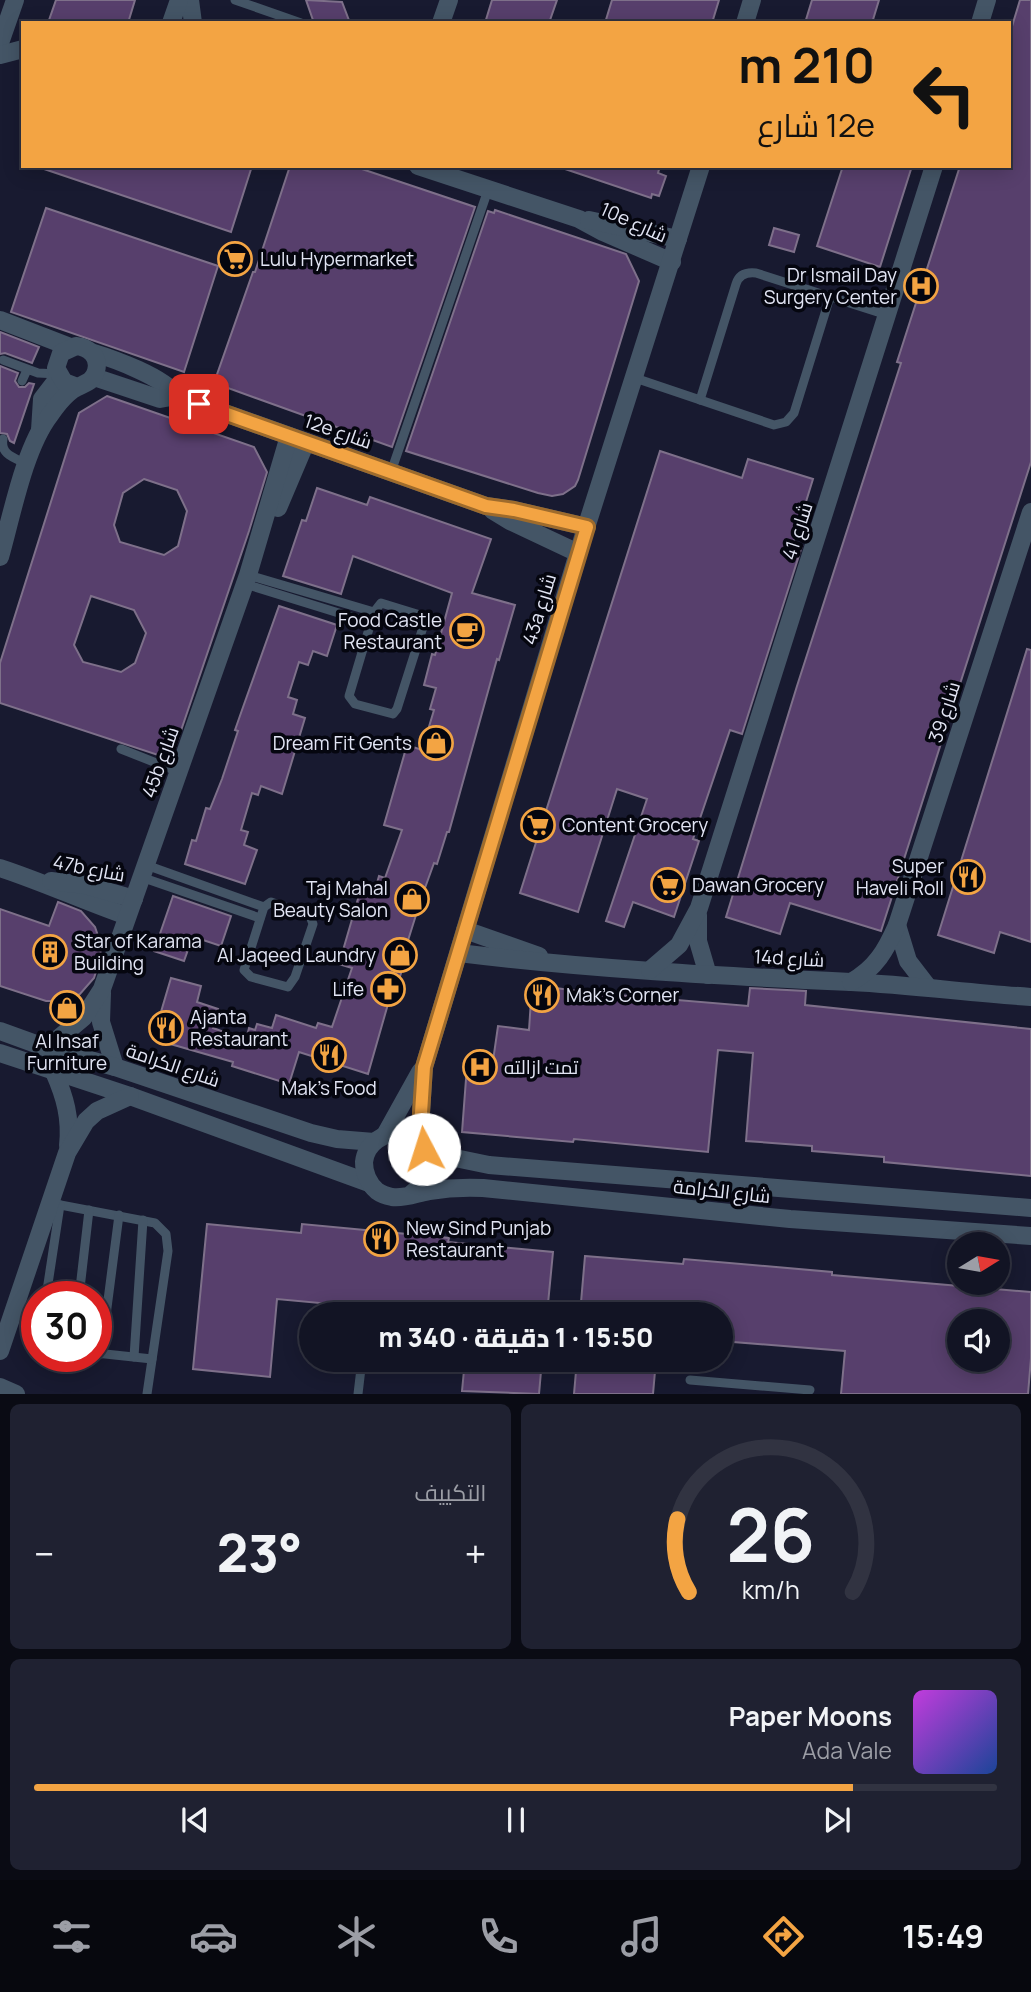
<!DOCTYPE html>
<html lang="ar">
<head>
<meta charset="utf-8">
<style>
  :root { --surface:#121424; --page:#1f2131; --text:#f1f3f6; --muted:#9c9ea6; --line:#313341; --accent:#f3a443 }
  body { margin:0; font-family:Manrope,Cairo,sans-serif; background:var(--page); color:var(--text); direction:rtl; height:100vh; display:flex; flex-direction:column; font-size:26px; white-space:nowrap }
  * { box-sizing:border-box; margin:0 }
  p { font-size:23px; color:var(--muted) }
  .icon { flex:none; width:38px; height:38px; fill:none; stroke:currentColor; stroke-width:2; stroke-linecap:round; stroke-linejoin:round }
  .map { position:relative; height:1394px; overflow:hidden; direction:ltr }
  .panel { display:flex; flex-direction:column; gap:10px; padding:10px; background:#0a0b14; flex:1 }
  .panel>* { flex:none }
  .hud { position:absolute; left:21px; top:21px; width:990px; height:147px; border-radius:0px; box-shadow:0 4px 18px #0003,0 0 0 2px var(--line); direction:rtl; background:#f3a443; color:#111; overflow:hidden }
  .needle { width:46px; rotate:79deg }
  .buttons { position:absolute; left:947px; top:1232px; display:grid; gap:14px }
  .buttons a { display:grid; place-items:center; width:63px; height:63px; border-radius:50%; background:var(--surface); box-shadow:0 4px 18px #0003,0 0 0 2px var(--line); font-size:35px }
  .speed { position:absolute; left:21px; top:1281px; display:flex; gap:14px; font-size:35px; font-weight:700; text-align:center }
  .speed>* { display:grid; place-content:center; width:91px; height:91px; border-radius:50%; background:var(--surface); box-shadow:0 4px 18px #0003,0 0 0 2px var(--line); line-height:1 }
  .speed .limit { border:10px solid #d22; background:#fff; color:#111 }
  .pin { position:absolute; display:grid; place-items:center; width:60px; height:60px; color:#fff; margin:-30px; border-radius:14px; box-shadow:0 4px 10px #0006 }
  .me { position:absolute; width:77px; margin:-38px; rotate:355deg; stroke-linejoin:round; filter:drop-shadow(0 0 5px #0008) }
  .turn { display:flex; align-items:center; gap:24px; height:147px; padding:0 21px; font-size:32px }
  .turn .icon { width:91px; height:91px; stroke-width:2.5 }
  .turn b { display:block; font-size:49px; line-height:60px }
  .big { font-size:52px; font-weight:800; line-height:1.1 }
  .panel .widget { flex:1; display:flex; flex-direction:column; justify-content:center; gap:10px; min-width:0; padding:0 24px; border-radius:10px; background:var(--page) }
  .panel .dial { align-items:center; gap:0 }
  .dial svg { height:182px; overflow:visible; fill:none; stroke:var(--line); stroke-width:7; stroke-linecap:round; text-anchor:middle }
  .dial text { fill:var(--text); stroke:none }
  .song { display:flex; align-items:center; gap:21px }
  .cover { width:84px; height:84px; border-radius:10px; background:linear-gradient(135deg,hsl(290 70% 55%),hsl(220 70% 35%)) }
  .played { height:7px; border-radius:4px; background:linear-gradient(90deg,var(--accent) 85%,var(--line) 85%) }
  .keys { display:flex; justify-content:space-around; direction:ltr }
  .heat { display:flex; justify-content:space-between; align-items:center; font-size:38px; direction:ltr }
  .panel .tiles { flex:1; display:grid; gap:10px; grid-template-columns:1fr 1fr }
  .widget:last-child { grid-column:span 2 }
  .trip { position:absolute; left:299px; top:1302px; width:434px; height:70px; border-radius:35px; background:var(--surface); box-shadow:0 4px 18px #0003,0 0 0 2px var(--line); font-weight:800; line-height:70px; text-align:center; direction:rtl }
  .menu { display:flex; height:112px; justify-content:space-around; align-items:center; background:#07080e; color:var(--muted) }
  .menu .icon { width:49px; height:49px }
  .menu .active { color:var(--accent) }
  .menu b { font-size:32px; color:var(--text) }
  .map>svg:first-child { display:block }
  .building { fill:#573f6c; stroke:#7e708a; stroke-width:2; fill-rule:evenodd }
  .lines { fill:none; stroke-linecap:round; stroke-linejoin:round }
  .lane { stroke:#456; stroke-width:9 }
  .street { stroke:#456; stroke-width:18 }
  .route-casing { stroke:#9e6b2c; stroke-width:18 }
  .route { stroke:#f3a443; stroke-width:12 }
  .labels { text-anchor:middle; dominant-baseline:central; stroke-width:7; stroke-linejoin:round; paint-order:stroke }
  .street-label { font-size:19px; fill:#e2e5f4; stroke:#05060f }
  .poi-label { font-size:19px; fill:#e2e5f4; stroke:#05060f; text-anchor:start }
</style>
</head>
<body>
<div class="map">
<svg width="1031" height="1394" viewBox="0 0 1031 1394">
  <rect width="100%" height="100%" fill="#181a30"/>
  <g class="building">
    <polygon points="56,0 135,0 128,23 48,23"/>
    <polygon points="306,0 342,2 350,23 314,23"/>
    <polygon points="492,0 557,0 549,23 485,23"/>
    <polygon points="612,0 719,0 712,23 605,23"/>
    <polygon points="812,0 879,0 872,23 805,23"/>
    <polygon points="1020,0 1031,0 1031,462 881,931 790,903 780,934 726,917 797,686 901,363 897,362 960,166 1010,166 1010,33"/>
    <polygon points="44,166 252,166 231,232 44,169"/>
    <polygon points="290,166 353,166 475,207 392,447 214,383 253,272 255,272"/>
    <polygon points="565,166 660,166 658,173 666,176 659,196 652,194 651,198 565,169"/>
    <polygon points="843,166 912,166 880,267 817,246"/>
    <polygon points="46,208 218,266 184,372 11,312"/>
    <polygon points="495,210 626,254 639,281 578,480 575,486 563,494 552,496 538,493 406,451 488,211 494,213"/>
    <polygon points="774,228 799,235 794,252 769,245"/>
    <polygon points="0,332 39,347 32,363 5,353 0,354"/>
    <polygon points="0,366 18,373 15,381 19,387 25,387 29,383 34,384 14,443 10,441 7,434 0,433"/>
    <path d="M107,396l147,51 13,25 -18,59 -75,220 -10,6 -164,-54v-40l79,-250zM144,479l33,11 10,21 -9,35 -14,9 -44,-13 -6,-17 9,-32zM91,596l43,14 12,23 -11,30 -14,9 -38,-10 -9,-17z"/>
    <polygon points="660,451 742,478 748,459 813,479 793,544 802,546 742,734 730,730 693,839 699,841 674,917 633,902 624,927 606,921 647,799 617,789 578,912 520,893"/>
    <polygon points="317,488 367,505 370,497 491,539 472,593 515,605 499,660 497,659 449,832 447,832 437,864 434,863 421,899 405,950 408,951 402,970 391,1005 388,1004 368,1074 299,1052 289,1084 232,1066 233,1062 153,1039 171,978 201,986 197,1002 218,1009 213,1028 246,1040 249,1028 255,1030 257,1024 272,1028 276,1015 316,1028 318,1023 332,1027 352,968 339,964 362,885 375,890 379,876 385,878 402,830 384,825 407,745 422,750 434,710 430,709 436,688 424,685 432,654 435,655 452,593 353,556 341,594 283,576 302,520 306,521"/>
    <polygon points="279,606 337,625 327,656 313,651 308,665 299,662 288,697 297,700 293,714 305,718 282,794 261,786 258,795 252,793 241,830 248,832 244,845 257,850 245,884 185,864 192,840 196,841 206,808 210,809 222,779 238,731 235,730 242,710"/>
    <polygon points="1027,649 1031,650 1031,942 1000,932 994,953 938,935"/>
    <polygon points="173,896 231,916 221,946 200,939 197,949 189,947 184,961 154,951"/>
    <polygon points="58,902 81,911 95,927 101,945 100,959 94,978 80,994 67,1001 46,1001 0,986 0,909 49,926"/>
    <polygon points="532,985 594,993 748,1006 750,988 806,991 805,1005 1031,1029 1031,1176 884,1162 884,1157 812,1151 812,1146 746,1141 753,1053 718,1050 708,1152 574,1139 573,1142 462,1132 467,1066 492,1068 498,1026 529,1030"/>
    <polygon points="207,1224 301,1233 302,1224 449,1238 448,1242 553,1252 547,1314 439,1314 277,1299 270,1377 193,1369"/>
    <path d="M585,1256l98,8 1,-5 148,13v3l199,17v66l-3,36h-187l4,-43 -124,-10v-27h-141zM959,1321h39v39h-39z"/>
    <polygon points="465,1360 542,1360 539,1394 462,1391"/>
    <polygon points="577,1360 656,1360 653,1394 574,1394"/>
  </g>
  <g class="lines">
    <g class="lane">
      <polyline points="235,0 301,23"/>
      <polyline points="3,360 38,373 58,374"/>
      <polyline points="635,378 774,425 786,422 794,413 830,297"/>
      <polyline points="22,381 27,370"/>
      <path d="M700,400l36,-116c3,-10 11,-12 20,-11l131,42"/>
      <path d="M3,439c-3,16 12,19 24,25"/>
      <polyline points="391,472 488,190"/>
      <polyline points="248,575 374,612"/>
      <polyline points="245,584 371,623"/>
      <polygon points="381,603 420,615 425,621 397,709 393,714 355,704 349,696 374,612"/>
      <polyline points="121,749 179,772"/>
      <polyline points="146,865 264,907 271,902 310,916 313,924 295,977 288,987 251,977 244,970 264,907"/>
      <polyline points="141,877 260,918"/>
      <polyline points="50,1203 155,1223 166,1234 168,1251 147,1394"/>
      <polyline points="46,1297 60,1205"/>
      <polyline points="79,1297 89,1210"/>
      <polyline points="96,1353 152,1359"/>
      <polyline points="101,1354 119,1215"/>
      <polyline points="134,1357 143,1220"/>
      <polyline points="435,1360 436,1360"/>
      <polyline points="690,1380 810,1390"/>
      <polyline points="358,1394 362,1360"/>
    </g>
    <g class="street">
      <polyline points="190,0 193,23"/>
      <polyline points="171,23 179,0"/>
      <polyline points="441,23 449,0"/>
      <polyline points="745,23 752,0"/>
      <polyline points="980,23 987,0"/>
      <polyline points="0,43 15,0"/>
      <polyline points="0,55 23,49"/>
      <polyline points="418,166 579,219 603,232 672,262"/>
      <polyline points="589,220 678,239"/>
      <polyline points="0,320 70,347"/>
      <path d="M91,352c23,7 73,25 86,44l309,110 28,4 73,17"/>
      <polyline points="94,377 160,399 177,396"/>
      <polyline points="40,430 42,399 59,377"/>
      <polyline points="278,508 306,442"/>
      <polyline points="492,510 510,521 578,553"/>
      <path d="M0,557c12,-42 24,-108 50,-142 7,-10 16,-22 26,-27 9,-5 17,-6 20,-17 4,-14 -7,-24 -20,-25l-15,7 -5,15 8,14 13,5"/>
      <path d="M0,868c43,14 84,33 127,48"/>
      <polyline points="51,881 85,885 134,899"/>
      <polyline points="698,915 698,941 708,975"/>
      <polyline points="897,925 908,961 928,987"/>
      <polyline points="465,930 539,956"/>
      <path d="M459,953c129,16 262,23 392,29 60,3 120,11 180,15"/>
      <polyline points="650,970 679,945 699,908 934,166"/>
      <path d="M851,982c25,-14 35,-32 46,-57l134,-413"/>
      <polyline points="102,993 101,1022 115,1067"/>
      <polyline points="0,1031 47,1048 115,1067 311,1133 337,1139 374,1142"/>
      <polyline points="47,1048 84,1017 102,989 248,575 289,436"/>
      <polyline points="0,1053 130,1096 369,1183"/>
      <path d="M54,1072c11,25 17,46 14,74"/>
      <polyline points="385,1135 420,1072"/>
      <polyline points="424,1149 421,1113 424,1067 578,553 701,166"/>
      <polyline points="426,1152 489,1165 1031,1208"/>
      <path d="M410,1195c40,-29 4,-81 -33,-55 -7,5 -12,13 -13,22 0,11 5,22 13,29 4,3 10,5 15,6 12,2 25,-4 37,-6 18,-3 35,-4 54,-3l307,31 241,17"/>
      <polyline points="0,1351 67,1153 86,1121 97,1111 130,1096"/>
      <polyline points="0,1387 16,1394"/>
    </g>
  </g>
  <g class="lines">
    <g class="route-casing">
      <polyline id="route" points="199,404 486,506 514,510 587,527 424,1067 421,1113 424,1149"/>
    </g>
    <use href="#route" class="route"/>
  </g>
  <defs>
    <g id="supermarket-ring" transform="scale(1.75)"><circle r="9.5" fill="#05060f" stroke="#f3a443" stroke-width="1.5"/><path d="M-6-5.5h2.5l.6 2H6L4.5 2H-2.5L-4.4-4H-6ZM-1.5 3.2a1.3 1.3 0 1 0 .1 0ZM3 3.2a1.3 1.3 0 1 0 .1 0Z" fill="#f3a443"/></g>
    <g id="hospital-ring" transform="scale(1.75)"><circle r="9.5" fill="#05060f" stroke="#f3a443" stroke-width="1.5"/><path d="M-5-5h3v3.5h4V-5h3V5h-3V1.5h-4V5h-3Z" fill="#f3a443"/></g>
    <g id="cafe-ring" transform="scale(1.75)"><circle r="9.5" fill="#05060f" stroke="#f3a443" stroke-width="1.5"/><path d="M-5.5-4.5H6V0H3Q3 3.5 0 3.5H-2.5Q-5.5 3.5-5.5 0ZM3-3.2v2h1.7v-2ZM-6 4.5H4V6H-6Z" fill="#f3a443"/></g>
    <g id="shop-ring" transform="scale(1.75)"><circle r="9.5" fill="#05060f" stroke="#f3a443" stroke-width="1.5"/><path d="M-5-2.5h2.3a2.7 3.5 0 0 1 5.4 0H5L5.5 6h-11ZM-1.5-2.5h3a1.5 2.3 0 0 0-3 0Z" fill="#f3a443"/></g>
    <g id="restaurant-ring" transform="scale(1.75)"><circle r="9.5" fill="#05060f" stroke="#f3a443" stroke-width="1.5"/><path d="M-5-6h1v4h1v-4h1v4h1v-4h1v5L-1.5 .5V6h-2V.5L-5-1ZM5-6V6H3V1.5H1.5Q1.5-4 5-6Z" fill="#f3a443"/></g>
    <g id="building-ring" transform="scale(1.75)"><circle r="9.5" fill="#05060f" stroke="#f3a443" stroke-width="1.5"/><path d="M-4-6H4V6H1V3H-1V6H-4ZM-2.5-4.3h1.7v1.8h-1.7ZM.8-4.3h1.7v1.8H.8ZM-2.5-1h1.7V.8h-1.7ZM.8-1h1.7V.8H.8Z" fill="#f3a443"/></g>
    <g id="pharmacy-ring" transform="scale(1.75)"><circle r="9.5" fill="#05060f" stroke="#f3a443" stroke-width="1.5"/><path d="M-2-6h4v4h4v4h-4v4h-4v-4h-4v-4h4Z" fill="#f3a443"/></g>
  </defs>
  <g fill-rule="evenodd">
    <use href="#supermarket-ring" x="235" y="259"/>
    <use href="#hospital-ring" x="921" y="286"/>
    <use href="#cafe-ring" x="467" y="631"/>
    <use href="#shop-ring" x="436" y="743"/>
    <use href="#supermarket-ring" x="538" y="825"/>
    <use href="#restaurant-ring" x="968" y="877"/>
    <use href="#supermarket-ring" x="668" y="885"/>
    <use href="#shop-ring" x="412" y="899"/>
    <use href="#building-ring" x="50" y="952"/>
    <use href="#shop-ring" x="400" y="955"/>
    <use href="#pharmacy-ring" x="388" y="989"/>
    <use href="#restaurant-ring" x="542" y="995"/>
    <use href="#shop-ring" x="67" y="1008"/>
    <use href="#restaurant-ring" x="166" y="1028"/>
    <use href="#restaurant-ring" x="329" y="1055"/>
    <use href="#hospital-ring" x="480" y="1067"/>
    <use href="#restaurant-ring" x="381" y="1239"/>
  </g>
  <g class="labels">
    <g class="street-label">
      <text transform="translate(634 222) rotate(24)">10e شارع</text>
      <text transform="translate(338 431) rotate(19)">12e شارع</text>
      <text transform="translate(797 531) rotate(-72)">شارع 41</text>
      <text transform="translate(539 609) rotate(-73)">43a شارع</text>
      <text transform="translate(944 712) rotate(-72)">شارع 39</text>
      <text transform="translate(160 762) rotate(-70)">45b شارع</text>
      <text transform="translate(89 868) rotate(11)">47b شارع</text>
      <text transform="translate(789 958) rotate(3)">14d شارع</text>
      <text transform="translate(173 1065) rotate(19)">شارع الكرامة</text>
      <text transform="translate(722 1191) rotate(6)">شارع الكرامة</text>
    </g>
    <g class="poi-label">
      <text x="260" y="259">Lulu Hypermarket</text>
      <text x="897" y="275" text-anchor="end">Dr Ismail Day<tspan x="897" dy="22">Surgery Center</tspan></text>
      <text x="442" y="620" text-anchor="end">Food Castle<tspan x="442" dy="22">Restaurant</tspan></text>
      <text x="412" y="743" text-anchor="end">Dream Fit Gents</text>
      <text x="562" y="825">Content Grocery</text>
      <text x="944" y="866" text-anchor="end">Super<tspan x="944" dy="22">Haveli Roll</tspan></text>
      <text x="692" y="885">Dawan Grocery</text>
      <text x="388" y="888" text-anchor="end">Taj Mahal<tspan x="388" dy="22">Beauty Salon</tspan></text>
      <text x="74" y="941">Star of Karama<tspan x="74" dy="22">Building</tspan></text>
      <text x="376" y="955" text-anchor="end">Al Jaqeed Laundry</text>
      <text x="364" y="989" text-anchor="end">Life</text>
      <text x="566" y="995">Mak's Corner</text>
      <text x="190" y="1017">Ajanta<tspan x="190" dy="22">Restaurant</tspan></text>
      <text x="67" y="1041" text-anchor="middle">Al Insaf<tspan x="67" dy="22">Furniture</tspan></text>
      <text x="504" y="1067">تمت ازالته</text>
      <text x="329" y="1088" text-anchor="middle">Mak's Food</text>
      <text x="406" y="1228">New Sind Punjab<tspan x="406" dy="22">Restaurant</tspan></text>
    </g>
  </g>
</svg>
<div class="buttons">
<a><svg class="needle" viewBox="-14 -14 28 28"><path d="M0-13l5 13h-10z" fill="#e53935"/><path d="M0 13l5-13h-10z" fill="#9c9ea6"/></svg></a>
<a><svg class="icon" aria-label="sound" viewBox="0 0 24 24"><path d="M4 9h4l5-4v14l-5-4H4zM17 9q2 3 0 6"/></svg></a>
</div>
<div class="speed"><div class="limit">30</div></div>
<div class="pin" style="left:199px;top:404px;background:#d93025"><svg class="icon" aria-label="arrive" viewBox="0 0 24 24"><path d="M6 21V4h12l-3 4 3 4H6"/></svg></div>
<svg class="me" style="left:424px;top:1149px" viewBox="-20 -20 40 40"><circle r="19" fill="#fff"/><path d="M0-13L10 11 0 6-10 11z" fill="#f3a443"/></svg>
<div class="trip">15:50 · 1 دقيقة · 340 m</div>
<div class="hud">
<div class="turn"><svg class="icon" aria-label="left" viewBox="0 0 24 24"><path d="M17 20v-9H6M10 6l-5 5 5 5"/></svg><div><b>210 m</b>12e شارع</div></div>
</div>
</div>
<section class="panel">
<div class="tiles">
<div class="widget dial"><svg viewBox="0 0 100 80">
<path d="M14 69A42 42 0 1 1 86 69"/>
<path d="M14 69A42 42 0 0 1 9 37" stroke="#f3a443"/>
<text x="50" y="56" font-size="32" font-weight="700">26</text>
<text x="50" y="72" font-size="11">km/h</text>
</svg></div>
<div class="widget"><p>التكييف</p>
<div class="heat"><a>−</a><b class="big">23°</b><a>+</a></div>
</div>
<div class="widget">
<div class="song"><i class="cover"></i><div><b>Paper Moons</b><p>Ada Vale</p></div></div>
<div class="played"></div>
<div class="keys"><svg class="icon" aria-label="previous" viewBox="0 0 24 24"><path d="M18 5L8 12l10 7zM5 5v14"/></svg><svg class="icon" aria-label="pause" viewBox="0 0 24 24"><path d="M8 5v14M16 5v14"/></svg><svg class="icon" aria-label="next" viewBox="0 0 24 24"><path d="M6 5l10 7-10 7zM19 5v14"/></svg></div>
</div>
</div>
</section>
<nav class="menu">
<b>15:49</b>
<svg class="icon active" aria-label="directions" viewBox="0 0 24 24"><path d="M12 3l9 9-9 9-9-9zM9 14v-3h6M13 9l2 2-2 2"/></svg>
<svg class="icon" aria-label="music" viewBox="0 0 24 24"><path d="M9 18V5l10-2v13"/><circle cx="6" cy="18" r="3"/><circle cx="16" cy="16" r="3"/></svg>
<svg class="icon" aria-label="phone" viewBox="0 0 24 24"><path d="M5 4h4l2 5-3 2q2 4 5 5l2-3 5 2v4C11 20 4 13 5 4z"/></svg>
<svg class="icon" aria-label="climate" viewBox="0 0 24 24"><path d="M12 3v18M4 7l16 10M4 17L20 7"/></svg>
<svg class="icon" aria-label="car" viewBox="0 0 24 24"><path d="M5 17H2v-5l4-1 3-4h7l3 4 3 1v5h-3M9 17h6M6 11h13"/><circle cx="7" cy="17" r="2"/><circle cx="17" cy="17" r="2"/></svg>
<svg class="icon" aria-label="filters" viewBox="0 0 24 24"><path d="M4 7h16M4 17h16"/><circle cx="9" cy="7" r="2"/><circle cx="15" cy="17" r="2"/></svg>
</nav>
</body>
</html>
